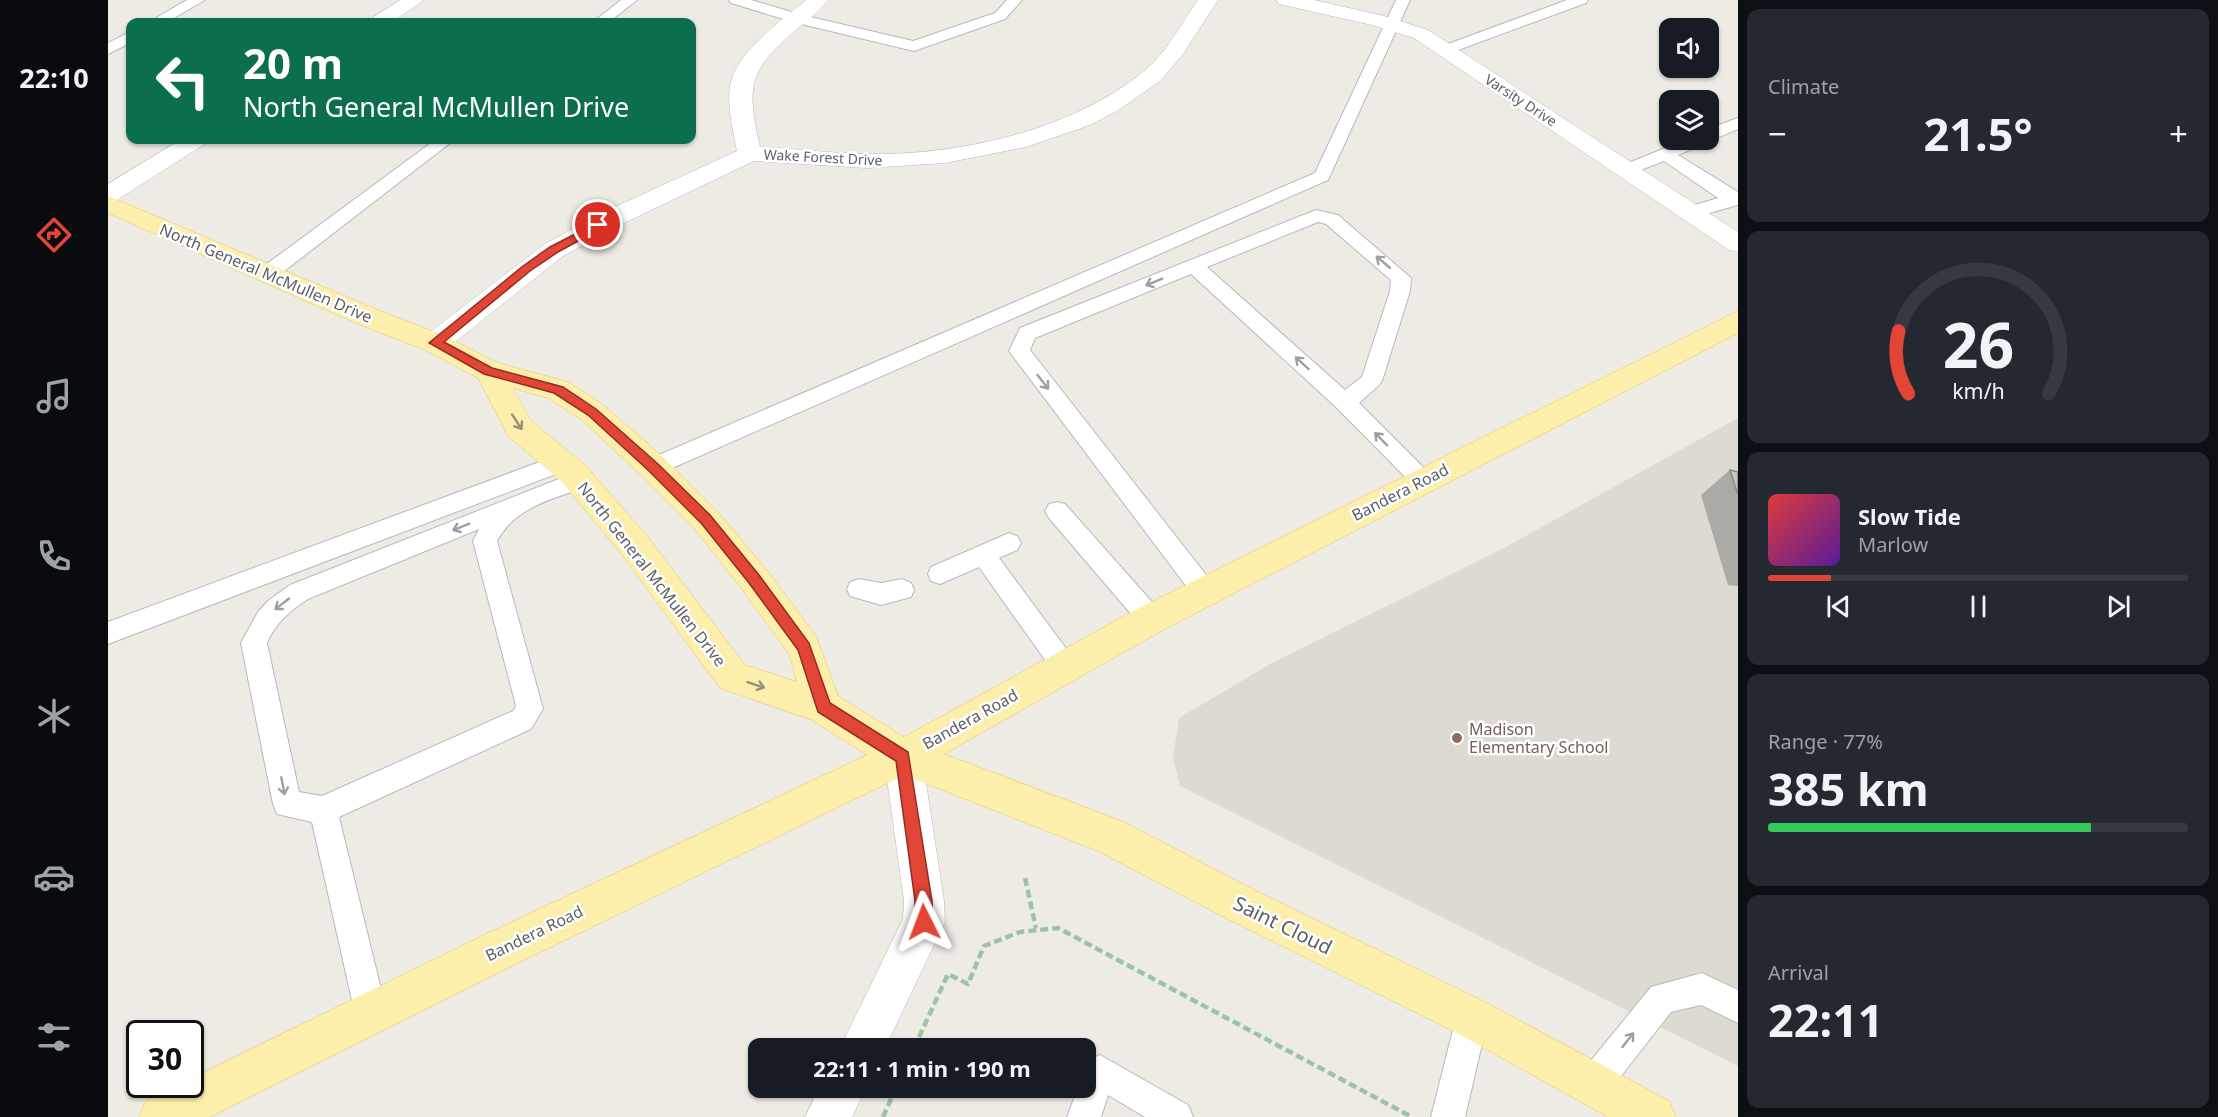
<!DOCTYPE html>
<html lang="en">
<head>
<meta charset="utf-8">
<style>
  :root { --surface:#171b24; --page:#242831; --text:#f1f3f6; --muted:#9ea1a6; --line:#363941; --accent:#e14536 }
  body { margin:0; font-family:"Noto Sans",sans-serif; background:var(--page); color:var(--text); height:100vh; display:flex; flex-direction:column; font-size:22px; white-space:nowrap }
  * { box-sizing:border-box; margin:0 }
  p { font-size:20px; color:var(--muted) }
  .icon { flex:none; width:33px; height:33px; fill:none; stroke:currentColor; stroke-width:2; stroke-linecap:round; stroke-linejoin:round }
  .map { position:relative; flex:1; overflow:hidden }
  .details { display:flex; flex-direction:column; gap:9px; padding:9px; background:#0d0f14; width:480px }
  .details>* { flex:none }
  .banner { position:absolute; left:18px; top:18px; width:570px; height:126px; border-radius:12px; box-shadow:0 2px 4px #0004; background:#0b6e4f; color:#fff; overflow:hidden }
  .fabs { position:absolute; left:1551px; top:18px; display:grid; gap:12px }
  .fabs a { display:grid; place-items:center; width:60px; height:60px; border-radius:12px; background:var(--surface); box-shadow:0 2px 4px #0004; font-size:30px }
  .speed { position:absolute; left:18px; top:1020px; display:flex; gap:12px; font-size:30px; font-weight:700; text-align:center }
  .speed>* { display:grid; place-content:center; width:78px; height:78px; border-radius:50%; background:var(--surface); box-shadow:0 2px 4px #0004; line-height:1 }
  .speed .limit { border:3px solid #111; border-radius:9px; background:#fff; color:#111 }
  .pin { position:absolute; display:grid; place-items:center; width:51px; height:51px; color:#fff; margin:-26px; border:3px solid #fff; border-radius:50%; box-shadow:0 2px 6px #0007 }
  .me { position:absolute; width:66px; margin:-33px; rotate:357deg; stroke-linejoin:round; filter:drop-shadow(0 0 4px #0008) }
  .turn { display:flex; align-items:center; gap:21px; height:126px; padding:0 18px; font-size:27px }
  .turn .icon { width:78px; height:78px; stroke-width:2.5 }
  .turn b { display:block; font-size:42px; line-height:51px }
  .big { font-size:45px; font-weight:700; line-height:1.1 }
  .details .widget { flex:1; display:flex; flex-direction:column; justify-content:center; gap:9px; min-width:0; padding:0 21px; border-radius:12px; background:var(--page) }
  .details .dial { align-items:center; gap:0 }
  .dial svg { height:156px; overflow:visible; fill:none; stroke:var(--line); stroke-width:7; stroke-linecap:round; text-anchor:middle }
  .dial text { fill:var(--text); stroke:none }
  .song { display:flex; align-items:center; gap:18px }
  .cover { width:72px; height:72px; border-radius:9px; background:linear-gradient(135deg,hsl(0 70% 55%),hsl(270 70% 35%)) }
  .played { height:6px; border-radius:3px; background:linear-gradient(90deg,var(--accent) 15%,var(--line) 15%) }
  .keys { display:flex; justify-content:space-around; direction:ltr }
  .heat { display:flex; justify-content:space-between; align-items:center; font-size:33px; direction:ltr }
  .charge { height:9px; border-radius:4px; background:linear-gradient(90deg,#34c759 77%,var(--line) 0) }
  .trip { position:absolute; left:640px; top:1038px; width:348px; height:60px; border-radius:12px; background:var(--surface); box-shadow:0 2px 4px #0004; font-weight:700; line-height:60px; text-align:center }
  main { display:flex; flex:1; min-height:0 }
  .menu { display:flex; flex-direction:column; width:108px; justify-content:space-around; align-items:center; background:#090b0e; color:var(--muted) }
  .menu .icon { width:42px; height:42px }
  .menu .selected { color:var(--accent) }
  .menu b { font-size:27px; color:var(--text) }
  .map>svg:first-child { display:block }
  .education { fill:#dddad1 }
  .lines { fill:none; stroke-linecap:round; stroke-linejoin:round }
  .lane-casing { stroke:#b6b9bd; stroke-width:2 }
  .street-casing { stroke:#b6b9bd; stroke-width:1 }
  .secondary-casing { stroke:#b5b8bd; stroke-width:1 }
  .primary-casing { stroke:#ebc55f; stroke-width:1 }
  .path { stroke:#9bc4a7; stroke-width:4.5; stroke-dasharray:8 4; stroke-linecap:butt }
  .lane { fill:#fff; fill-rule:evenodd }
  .street { fill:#fff; fill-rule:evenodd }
  .secondary { fill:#fff; fill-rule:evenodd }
  .primary { fill:#fbefab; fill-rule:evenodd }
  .wall { fill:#acaaa5 }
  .building { fill:#c8c6c0; stroke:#8c8b86; stroke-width:1.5 }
  .oneway { stroke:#9d9fa1 }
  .oneway2 { stroke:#93917c }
  .route { fill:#e14536; stroke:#922d23; stroke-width:1.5 }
  .education-dot { fill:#8d6e63; stroke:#fff; stroke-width:2 }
  .labels { text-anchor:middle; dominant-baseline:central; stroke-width:5; stroke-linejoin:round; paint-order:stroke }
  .far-street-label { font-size:14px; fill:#5b5f63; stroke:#fff }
  .street-label { font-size:16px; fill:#5b5f63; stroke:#fff }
  .education-label { font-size:16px; fill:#785e54; stroke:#fff; text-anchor:start }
  .near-street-label { font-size:20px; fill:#5b5f63; stroke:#fff }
</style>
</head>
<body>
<main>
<nav class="menu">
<b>22:10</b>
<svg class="icon selected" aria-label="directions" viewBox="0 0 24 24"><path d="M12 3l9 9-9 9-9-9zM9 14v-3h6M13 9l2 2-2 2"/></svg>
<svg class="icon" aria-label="music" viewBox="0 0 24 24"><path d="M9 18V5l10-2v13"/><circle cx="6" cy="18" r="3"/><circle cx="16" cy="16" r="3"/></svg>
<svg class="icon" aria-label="phone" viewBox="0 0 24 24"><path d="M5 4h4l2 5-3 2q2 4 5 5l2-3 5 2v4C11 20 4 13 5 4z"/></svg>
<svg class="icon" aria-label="climate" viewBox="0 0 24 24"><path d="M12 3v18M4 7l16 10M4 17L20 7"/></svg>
<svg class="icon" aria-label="car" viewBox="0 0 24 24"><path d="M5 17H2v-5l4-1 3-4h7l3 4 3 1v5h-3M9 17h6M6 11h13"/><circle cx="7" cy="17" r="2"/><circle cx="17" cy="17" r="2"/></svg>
<svg class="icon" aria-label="filters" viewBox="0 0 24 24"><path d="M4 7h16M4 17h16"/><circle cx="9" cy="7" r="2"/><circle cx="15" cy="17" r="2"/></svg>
</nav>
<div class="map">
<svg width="1630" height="1117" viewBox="0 0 1630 1117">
  <rect width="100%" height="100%" fill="#edebe3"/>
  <polygon class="education" points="1630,418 1630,1066 1072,786 1065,758 1071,718 1164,663 1396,548"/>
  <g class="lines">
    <g class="lane-casing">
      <g id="lane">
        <polygon points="79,0 97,0 59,22 41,22"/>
        <polygon points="513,0 529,0 501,22 485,22"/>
        <polygon points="621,0 643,0 694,15 805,41 887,13 899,0 914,0 897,19 806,51 685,22 623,3"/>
        <polygon points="1288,0 1302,0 1220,180 553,473 545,476 537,473 534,467 537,461 1207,173"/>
        <polygon points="1459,0 1480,0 1478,3 1342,53 1332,53 1329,50 1332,47"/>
        <polygon points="22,32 22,43 0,54 0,43"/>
        <path d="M1630,118v11c-10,4 -21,10 -32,11l-2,4 -26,11 60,37v13l-47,13 -6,-2 -3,-4 3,-4 33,-10 -54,-37 -37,14 -6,-1 -3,-4 3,-4 64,-26h23v-11z"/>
        <polygon points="327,140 346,140 166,279 159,280 152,279 149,274 152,269"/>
        <path d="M1208,210l22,5 73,63 -1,13 -28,90 -4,5 -19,17 71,71 3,6 -3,6 -8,3 -8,-3 -77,-78 -146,-134 -156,64 -5,12 184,235 3,7 -3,7 -9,4 -9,-4 -187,-248 11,-23zM1210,222l8,2 65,56 -1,11 -28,86 -17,13 -138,-123z"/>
        <polygon points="453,454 461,457 464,463 461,469 0,644 0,622"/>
        <path d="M471,471l8,3 3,6 -3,6c-35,14 -71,20 -90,55l46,168 -12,20 -192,88 48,197 -5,11 -11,5 -11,-5 -5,-11 -43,-192 -35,-8 -4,-10 -32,-161 17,-31 11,-12 21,-15zM371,529l-6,12 43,165 -3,5 -191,85 -23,-4 -32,-149c8,-20 23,-32 41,-44z"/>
        <polygon points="949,502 957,504 1052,611 1056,619 1052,627 1043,630 1034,627 941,518 937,511 941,504"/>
        <polygon points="901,533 909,536 913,543 909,550 891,558 965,658 969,666 965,674 956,678 947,674 871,567 832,584 823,581 820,574 823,567"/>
        <polygon points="751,579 773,583 794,579 803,583 806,590 803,597 773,605 742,596 739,589 742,582"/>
        <polygon points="1594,973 1630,990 1630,1023 1593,1005 1563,1012 1496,1098 1484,1102 1472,1098 1468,1086 1472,1074 1543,987"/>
        <polygon points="1364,1002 1375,1007 1380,1018 1357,1117 1323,1117 1348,1018 1353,1007"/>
        <polygon points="992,1055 1080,1105 1085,1117 1037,1117 1000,1095 993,1117 959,1117 970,1088 978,1088 978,1066 981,1060"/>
      </g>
    </g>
    <g class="street-casing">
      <g id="street">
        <path d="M698,0h22c-8,11 -21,20 -31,29 -49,42 -51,56 -37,118 35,2 70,6 105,7 91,2 206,-23 278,-82 23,-18 38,-48 55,-72h20l-35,54 -23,27 -43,30 -27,14 -64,22 -81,16 -78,5 -113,-7 -132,63 -59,32 -118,94 -10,3 -10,-3 -4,-7 4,-7 120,-92 59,-32 133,-61c-4,-21 -10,-44 -7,-65 5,-33 51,-65 76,-86z"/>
        <polygon points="1168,0 1206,0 1276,16 1320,30 1630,232 1630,252 1621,250 1306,38 1264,25 1171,4"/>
        <polygon points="795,739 808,744 814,757 836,901 837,922 777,1048 732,1048 795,919 796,901 776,757 782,744"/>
        <polygon points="711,1088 758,1088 744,1117 697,1117"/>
      </g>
    </g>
    <g class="secondary-casing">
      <g id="secondary">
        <polygon points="292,0 316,0 284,22 261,22 264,18"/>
        <polygon points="72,140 99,140 95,145 9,200 0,203 0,184"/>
      </g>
    </g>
    <g class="primary-casing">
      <path id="primary" d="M0,196l270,114 67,26 53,27 70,19 34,22 62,54 52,52 50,59 50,67 22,60 66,41 235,-129 599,-297v22l-575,297 -219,124 180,68 130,68 233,113 182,98 7,16h-68l-151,-84 -231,-115 -128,-67 -194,-76 -392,191 -302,151h-71l7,-16 33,-17h11v-5l292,-143 385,-181 -55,-35 -92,-32 -97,-132 -61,-74 -54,-46 -30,-58 -53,-28 -67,-26 -250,-111zM405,388l35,10 34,22 60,56 52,52 48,61 47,65 8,28 -52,-17 -98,-129 -63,-72 -54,-44z"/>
    </g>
    <g class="path">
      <polyline points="917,878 928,928"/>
      <polyline points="806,1048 840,974 860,984 876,946 912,932 950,928 1304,1117"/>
      <polyline points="775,1117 788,1088"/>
    </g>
    <use href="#lane" class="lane"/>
    <use href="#street" class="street"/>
    <use href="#secondary" class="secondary"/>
    <use href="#primary" class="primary"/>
  </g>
  <polygon class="wall" points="1622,470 1630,472 1630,586 1620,585 1593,495"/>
  <polygon class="building" points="1622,470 1630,472 1630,495"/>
  <defs><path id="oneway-shaft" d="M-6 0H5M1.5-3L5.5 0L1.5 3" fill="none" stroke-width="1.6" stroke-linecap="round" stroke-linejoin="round" transform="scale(1.5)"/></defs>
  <g class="oneway">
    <use href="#oneway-shaft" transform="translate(1275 262) rotate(-140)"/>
    <use href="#oneway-shaft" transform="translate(1046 282) rotate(158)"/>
    <use href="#oneway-shaft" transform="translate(1194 363) rotate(-138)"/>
    <use href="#oneway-shaft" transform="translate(935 382) rotate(52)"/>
    <use href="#oneway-shaft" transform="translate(1273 439) rotate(-134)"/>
    <use href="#oneway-shaft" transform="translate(353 527) rotate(158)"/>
    <use href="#oneway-shaft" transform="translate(174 604) rotate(142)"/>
    <use href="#oneway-shaft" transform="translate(175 786) rotate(79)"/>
    <use href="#oneway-shaft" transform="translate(1520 1040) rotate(-52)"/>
  </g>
  <g class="oneway2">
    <use href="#oneway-shaft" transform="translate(409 422) rotate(57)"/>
    <use href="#oneway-shaft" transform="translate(648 685) rotate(18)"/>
  </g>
  <polygon class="route" points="490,222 495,225 494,228 450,252 422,271 336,342 384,368 455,387 488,409 550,464 602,515 651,575 701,643 722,703 800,752 824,901 825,922 822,928 816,931 810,928 807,922 807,901 788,761 710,712 690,650 641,583 593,523 541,471 480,415 446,393 376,374 321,343 415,266 442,247"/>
  <circle class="education-dot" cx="1349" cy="738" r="6"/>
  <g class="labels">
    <g class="far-street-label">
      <text transform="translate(1413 100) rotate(33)">Varsity Drive</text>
      <text transform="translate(715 157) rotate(3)">Wake Forest Drive</text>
    </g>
    <g class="street-label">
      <text transform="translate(158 273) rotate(23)">North General McMullen Drive</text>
      <text transform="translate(1292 492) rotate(-27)">Bandera Road</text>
      <text transform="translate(544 574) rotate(52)">North General McMullen Drive</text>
      <text transform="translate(862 719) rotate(-29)">Bandera Road</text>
      <text transform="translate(426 933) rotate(-26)">Bandera Road</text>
    </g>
    <g class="education-label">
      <text x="1361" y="729">Madison<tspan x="1361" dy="18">Elementary School</tspan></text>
    </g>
    <g class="near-street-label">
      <text transform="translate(1175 925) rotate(26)">Saint Cloud</text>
    </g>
  </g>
</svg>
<div class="fabs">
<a><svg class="icon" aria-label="sound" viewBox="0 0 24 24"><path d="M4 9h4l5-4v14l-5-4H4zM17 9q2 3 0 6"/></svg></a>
<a><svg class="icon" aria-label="layers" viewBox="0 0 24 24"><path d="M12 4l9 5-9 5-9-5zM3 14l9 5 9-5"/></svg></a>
</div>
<div class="speed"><div class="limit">30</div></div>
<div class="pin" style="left:490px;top:225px;background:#d93025"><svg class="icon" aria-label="arrive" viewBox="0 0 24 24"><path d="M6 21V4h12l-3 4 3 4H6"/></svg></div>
<svg class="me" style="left:816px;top:922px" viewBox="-20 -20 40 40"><path d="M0-17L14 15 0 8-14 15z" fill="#e14536" stroke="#fff" stroke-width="4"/></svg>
<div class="trip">22:11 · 1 min · 190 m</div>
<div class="banner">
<div class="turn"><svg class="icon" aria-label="left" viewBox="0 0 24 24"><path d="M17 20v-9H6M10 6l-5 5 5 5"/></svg><div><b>20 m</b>North General McMullen Drive</div></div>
</div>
</div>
<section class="details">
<div class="widget"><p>Climate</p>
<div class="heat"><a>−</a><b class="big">21.5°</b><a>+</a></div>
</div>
<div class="widget dial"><svg viewBox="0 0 100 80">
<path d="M14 69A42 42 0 1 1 86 69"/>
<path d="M14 69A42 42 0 0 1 9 37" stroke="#e14536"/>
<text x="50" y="56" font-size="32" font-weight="700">26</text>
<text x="50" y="72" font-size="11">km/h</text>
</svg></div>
<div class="widget">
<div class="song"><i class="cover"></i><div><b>Slow Tide</b><p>Marlow</p></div></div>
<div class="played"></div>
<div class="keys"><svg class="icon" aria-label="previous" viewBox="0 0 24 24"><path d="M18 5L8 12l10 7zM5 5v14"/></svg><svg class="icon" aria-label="pause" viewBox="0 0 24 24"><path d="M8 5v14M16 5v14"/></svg><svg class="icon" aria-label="next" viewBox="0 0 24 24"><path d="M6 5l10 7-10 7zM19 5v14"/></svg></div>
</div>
<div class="widget"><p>Range · 77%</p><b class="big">385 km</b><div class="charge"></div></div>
<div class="widget"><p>Arrival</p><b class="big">22:11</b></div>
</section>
</main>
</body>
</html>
